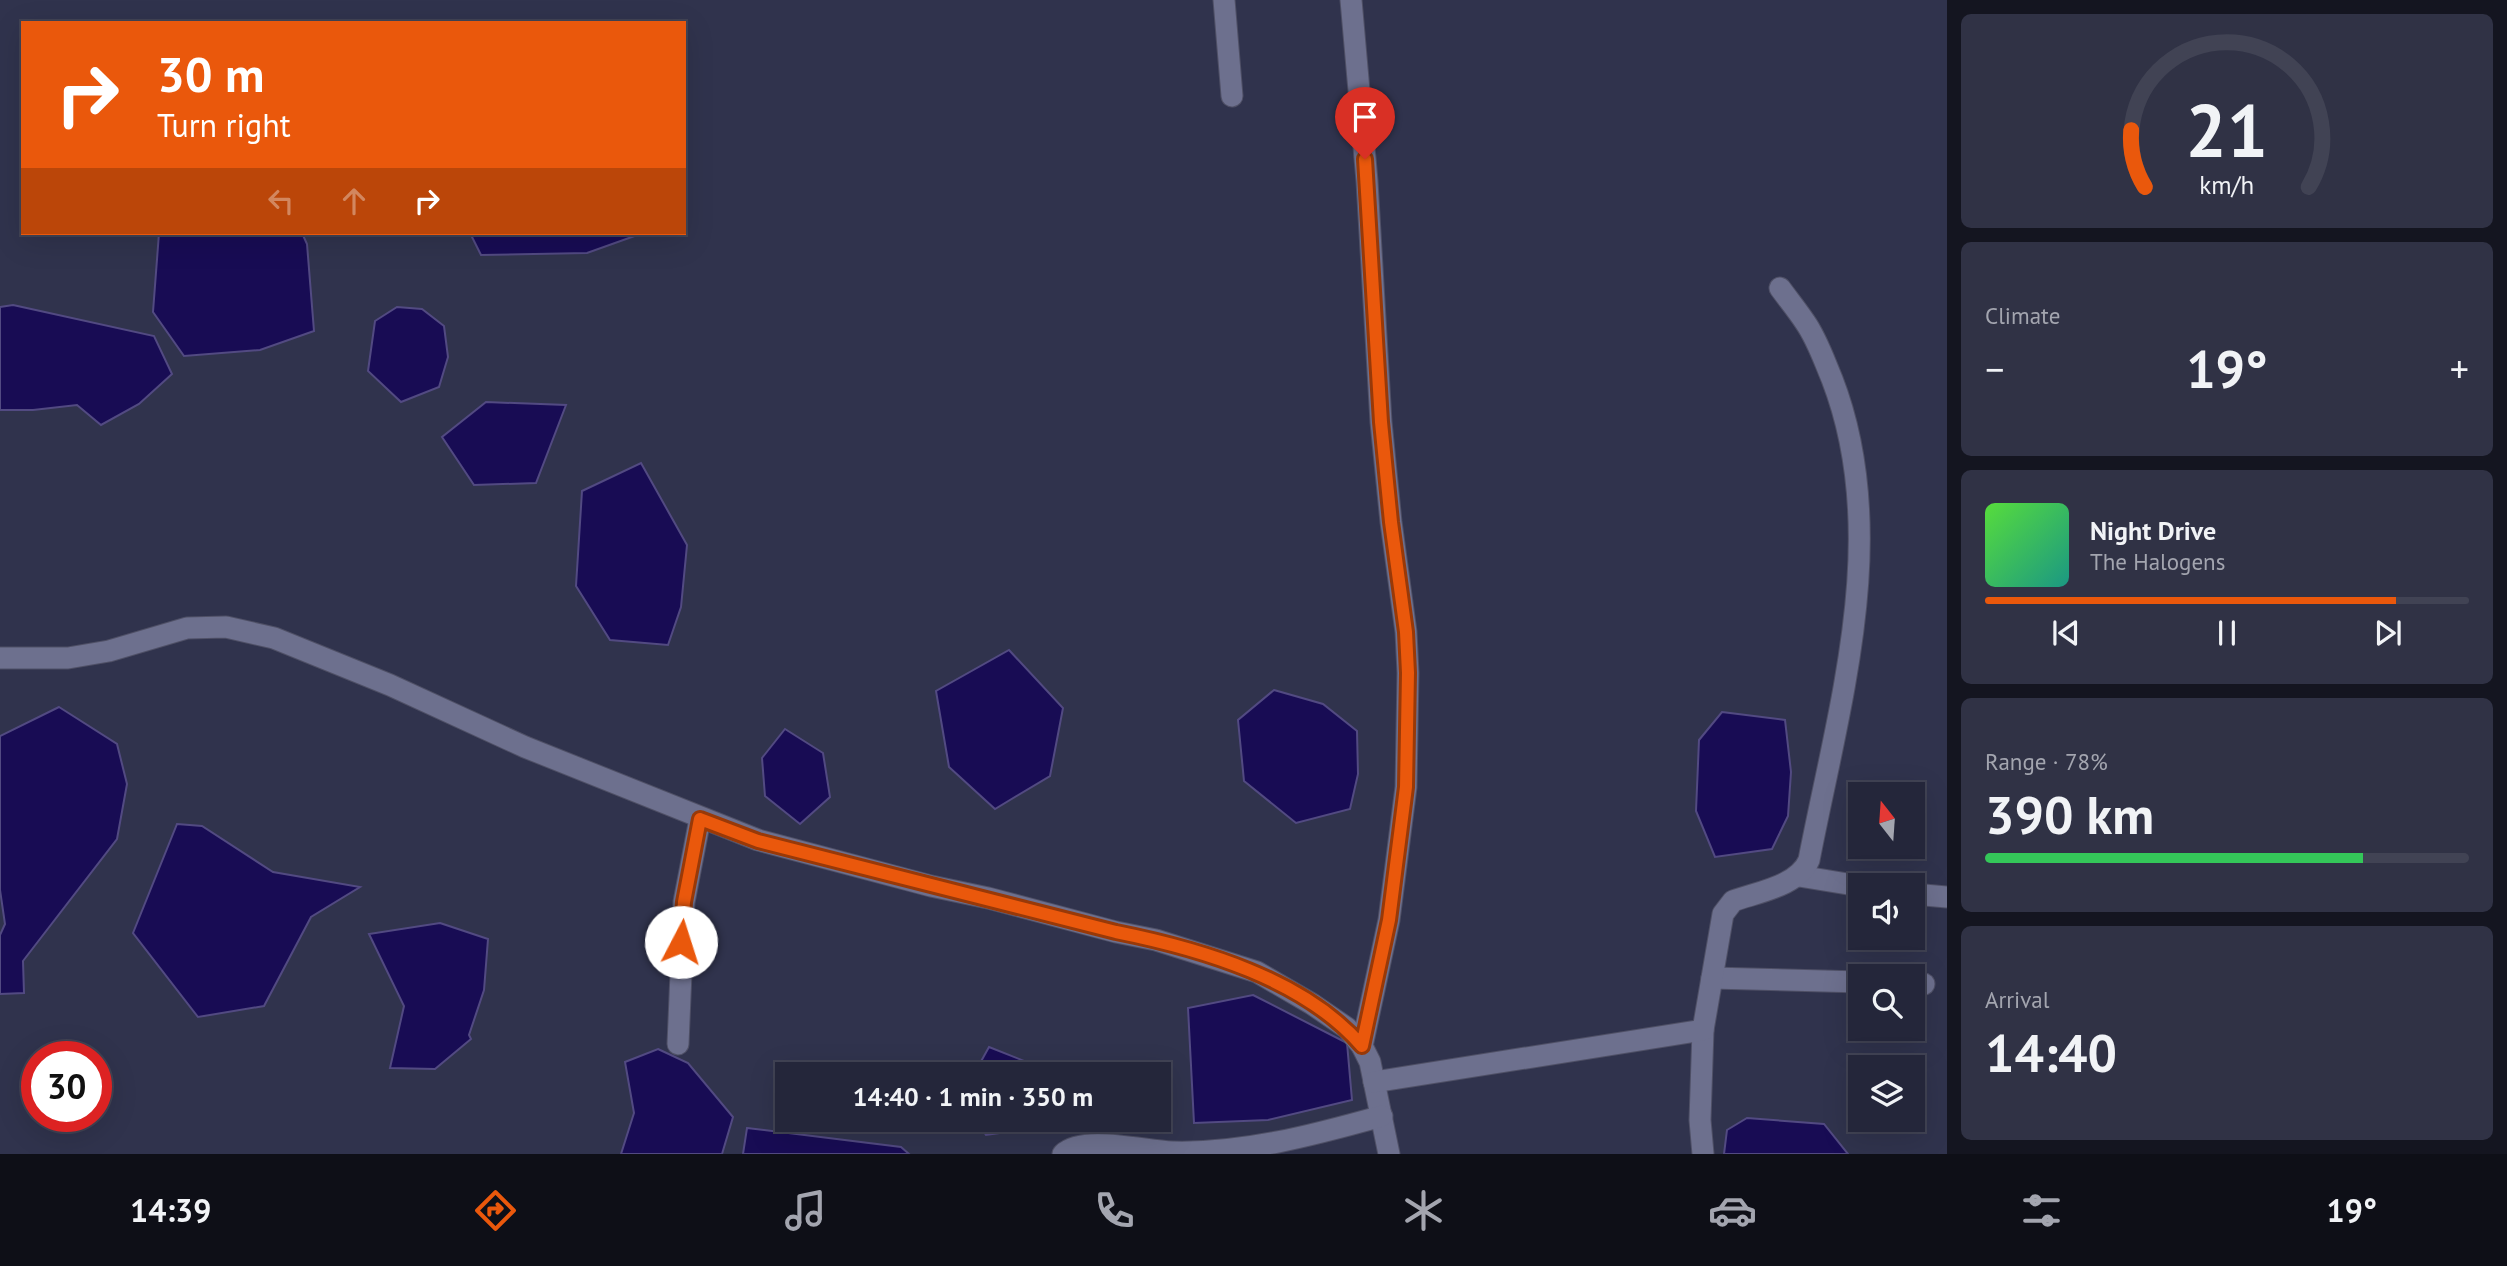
<!DOCTYPE html>
<html lang="en">
<head>
<meta charset="utf-8">
<style>
  :root { --surface:#24263a; --page:#303245; --text:#f1f3f6; --muted:#a3a5af; --line:#414354; --accent:#ea580c }
  body { margin:0; font-family:"PT Sans",sans-serif; background:var(--page); color:var(--text); height:100vh; display:flex; flex-direction:column; font-size:26px; white-space:nowrap }
  * { box-sizing:border-box; margin:0 }
  p { font-size:23px; color:var(--muted) }
  .icon { flex:none; width:38px; height:38px; fill:none; stroke:currentColor; stroke-width:2; stroke-linecap:round; stroke-linejoin:round }
  .map { position:relative; flex:1; overflow:hidden }
  .drawer { display:flex; flex-direction:column; gap:14px; padding:14px; background:#141520; width:560px }
  .drawer>* { flex:none }
  .top-card { position:absolute; left:21px; top:21px; width:665px; height:214px; border-radius:0px; box-shadow:0 7px 28px #0002,0 0 0 2px var(--line); background:#ea580c; color:#fff; overflow:hidden }
  .needle { width:46px; rotate:343deg }
  .controls { position:absolute; left:1848px; top:782px; display:grid; gap:14px }
  .controls a { display:grid; place-items:center; width:77px; height:77px; border-radius:0px; background:var(--surface); box-shadow:0 7px 28px #0002,0 0 0 2px var(--line); font-size:35px }
  .speed { position:absolute; left:21px; top:1041px; display:flex; gap:14px; font-size:35px; font-weight:700; text-align:center }
  .speed>* { display:grid; place-content:center; width:91px; height:91px; border-radius:50%; background:var(--surface); box-shadow:0 7px 28px #0002,0 0 0 2px var(--line); line-height:1 }
  .speed .limit { border:10px solid #d22; background:#fff; color:#111 }
  .pin { position:absolute; display:grid; place-items:center; width:60px; height:60px; color:#fff; margin:-72px -30px; border-radius:50% 50% 50% 0; rotate:-45deg; box-shadow:0 0 7px #0007 }
  .pin .icon { rotate:45deg }
  .me { position:absolute; width:77px; margin:-38px; rotate:5deg; stroke-linejoin:round; filter:drop-shadow(0 0 5px #0008) }
  .turn { display:flex; align-items:center; gap:24px; height:147px; padding:0 21px; font-size:32px }
  .turn .icon { width:91px; height:91px; stroke-width:2.5 }
  .turn b { display:block; font-size:49px; line-height:60px }
  .lanes { display:flex; align-items:center; height:66px; padding:0 21px; background:#0003; justify-content:center; gap:35px; direction:ltr }
  .lanes .off { opacity:.35 }
  .big { font-size:52px; font-weight:700; line-height:1.1 }
  .drawer .widget { flex:1; display:flex; flex-direction:column; justify-content:center; gap:10px; min-width:0; padding:0 24px; border-radius:10px; background:var(--page) }
  .drawer .dial { align-items:center; gap:0 }
  .dial svg { height:182px; overflow:visible; fill:none; stroke:var(--line); stroke-width:7; stroke-linecap:round; text-anchor:middle }
  .dial text { fill:var(--text); stroke:none }
  .song { display:flex; align-items:center; gap:21px }
  .cover { width:84px; height:84px; border-radius:10px; background:linear-gradient(135deg,hsl(110 70% 55%),hsl(170 70% 35%)) }
  .played { height:7px; border-radius:4px; background:linear-gradient(90deg,var(--accent) 85%,var(--line) 85%) }
  .keys { display:flex; justify-content:space-around; direction:ltr }
  .heat { display:flex; justify-content:space-between; align-items:center; font-size:38px; direction:ltr }
  .charge { height:10px; border-radius:5px; background:linear-gradient(90deg,#34c759 78%,var(--line) 0) }
  .trip { position:absolute; left:775px; top:1062px; width:396px; height:70px; border-radius:0px; background:var(--surface); box-shadow:0 7px 28px #0002,0 0 0 2px var(--line); font-weight:700; line-height:70px; text-align:center }
  .tabs { display:flex; height:112px; justify-content:space-around; align-items:center; background:#0e0f17; color:var(--muted) }
  .tabs .icon { width:49px; height:49px }
  .tabs .active { color:var(--accent) }
  .tabs b { font-size:32px; color:var(--text) }
  main { display:flex; flex:1; min-height:0 }
  .map>svg:first-child { display:block }
  .water { fill:#180c54; stroke:#524a82; stroke-width:2 }
  .lines { fill:none; stroke-linecap:round; stroke-linejoin:round }
  .minor-casing { stroke:#4f5066; stroke-width:23 }
  .minor { stroke:#6d708e; stroke-width:21 }
  .route-casing { stroke:#983908; stroke-width:18 }
  .route { stroke:#ea580c; stroke-width:12 }
</style>
</head>
<body>
<main>
<div class="map">
<svg width="1947" height="1154" viewBox="0 0 1947 1154">
  <rect width="100%" height="100%" fill="#30334d"/>
  <g class="water">
    <polygon points="159,233 302,233 307,244 314,331 260,350 184,356 153,312"/>
    <polygon points="470,233 643,233 587,253 481,255"/>
    <polygon points="13,305 154,336 172,374 139,404 101,425 77,405 33,410 0,410 0,307"/>
    <polygon points="397,307 422,309 444,326 448,357 439,387 401,402 368,371 375,321"/>
    <polygon points="486,402 566,405 536,483 474,485 442,437"/>
    <polygon points="641,463 687,545 681,607 668,645 610,640 576,586 582,491"/>
    <polygon points="1009,650 1063,708 1050,776 995,809 949,767 936,691"/>
    <polygon points="1274,690 1323,704 1357,731 1358,774 1350,809 1296,823 1244,781 1238,720"/>
    <polygon points="59,707 117,744 127,784 117,839 23,961 24,993 0,994 0,935 5,924 0,890 0,736"/>
    <polygon points="1722,712 1785,720 1791,772 1788,816 1772,849 1715,857 1696,811 1699,740"/>
    <polygon points="785,729 823,753 830,797 800,824 765,796 762,758"/>
    <polygon points="177,824 202,826 273,872 360,887 311,917 264,1006 198,1017 133,933"/>
    <polygon points="440,923 488,939 484,990 469,1035 471,1039 435,1069 390,1068 404,1006 369,934"/>
    <polygon points="1253,995 1347,1043 1352,1100 1268,1120 1194,1123 1188,1008"/>
    <polygon points="989,1047 1057,1074 974,1074"/>
    <polygon points="658,1049 688,1063 733,1117 722,1154 621,1154 634,1113 625,1062"/>
    <polygon points="1747,1118 1824,1124 1848,1154 1724,1154 1727,1130"/>
    <polygon points="976,1120 1030,1120 1022,1130 986,1135"/>
    <polygon points="747,1128 901,1147 909,1154 743,1154"/>
  </g>
  <g class="lines">
    <g class="minor-casing">
      <g id="minor">
        <polyline points="1224,0 1232,96"/>
        <polyline points="1351,0 1367,181 1381,422 1391,522 1406,632 1408,673 1406,787 1389,920 1362,1046"/>
        <polyline points="0,658 68,658 109,651 187,628 226,627 274,638 390,685 525,747 758,840 931,886 988,898 1116,932 1156,940 1257,972 1312,1004 1347,1028 1362,1046 1370,1062 1389,1154"/>
        <polyline points="1799,876 1860,886"/>
        <polyline points="1913,894 1947,897"/>
        <polyline points="1712,978 1860,982"/>
        <polyline points="1913,984 1924,984"/>
        <polyline points="1703,1030 1700,1120 1703,1154"/>
        <polyline points="678,1044 684,902 700,819"/>
        <path d="M1374,1082l329,-52 20,-116 10,-13c25,-9 65,-15 76,-41 30,-155 83,-326 23,-481 -8,-19 -15,-40 -27,-57 -8,-12 -17,-23 -25,-34"/>
        <path d="M1063,1154c20,-19 81,-3 109,-2 71,2 142,-17 210,-36"/>
      </g>
    </g>
    <use href="#minor" class="minor"/>
  </g>
  <g class="lines">
    <g class="route-casing">
      <path id="route" d="M681,942l3,-40 16,-83 58,22 358,91c85,17 188,47 246,114l27,-126 17,-133 2,-114 -2,-41 -15,-110 -10,-100 -16,-263"/>
    </g>
    <use href="#route" class="route"/>
  </g>
</svg>
<div class="controls">
<a><svg class="needle" viewBox="-14 -14 28 28"><path d="M0-13l5 13h-10z" fill="#e53935"/><path d="M0 13l5-13h-10z" fill="#a3a5af"/></svg></a>
<a><svg class="icon" aria-label="sound" viewBox="0 0 24 24"><path d="M4 9h4l5-4v14l-5-4H4zM17 9q2 3 0 6"/></svg></a>
<a><svg class="icon" aria-label="search" viewBox="0 0 24 24"><circle cx="10" cy="10" r="6"/><path d="M15 15l6 6"/></svg></a>
<a><svg class="icon" aria-label="layers" viewBox="0 0 24 24"><path d="M12 4l9 5-9 5-9-5zM3 14l9 5 9-5"/></svg></a>
</div>
<div class="speed"><div class="limit">30</div></div>
<div class="pin" style="left:1365px;top:159px;background:#d93025"><svg class="icon" aria-label="arrive" viewBox="0 0 24 24"><path d="M6 21V4h12l-3 4 3 4H6"/></svg></div>
<svg class="me" style="left:681px;top:942px" viewBox="-20 -20 40 40"><circle r="19" fill="#fff"/><path d="M0-13L10 11 0 6-10 11z" fill="#ea580c"/></svg>
<div class="trip">14:40 · 1 min · 350 m</div>
<div class="top-card">
<div class="turn"><svg class="icon" aria-label="right" viewBox="0 0 24 24"><path d="M7 20v-9h11M14 6l5 5-5 5"/></svg><div><b>30 m</b>Turn right</div></div>
<div class="lanes"><svg class="icon off" aria-label="left" viewBox="0 0 24 24"><path d="M17 20v-9H6M10 6l-5 5 5 5"/></svg><svg class="icon off" aria-label="ahead" viewBox="0 0 24 24"><path d="M12 20V5M6 11l6-6 6 6"/></svg><svg class="icon" aria-label="right" viewBox="0 0 24 24"><path d="M7 20v-9h11M14 6l5 5-5 5"/></svg></div>
</div>
</div>
<section class="drawer">
<div class="widget dial"><svg viewBox="0 0 100 80">
<path d="M14 69A42 42 0 1 1 86 69"/>
<path d="M14 69A42 42 0 0 1 8 44" stroke="#ea580c"/>
<text x="50" y="56" font-size="32" font-weight="700">21</text>
<text x="50" y="72" font-size="11">km/h</text>
</svg></div>
<div class="widget"><p>Climate</p>
<div class="heat"><a>−</a><b class="big">19°</b><a>+</a></div>
</div>
<div class="widget">
<div class="song"><i class="cover"></i><div><b>Night Drive</b><p>The Halogens</p></div></div>
<div class="played"></div>
<div class="keys"><svg class="icon" aria-label="previous" viewBox="0 0 24 24"><path d="M18 5L8 12l10 7zM5 5v14"/></svg><svg class="icon" aria-label="pause" viewBox="0 0 24 24"><path d="M8 5v14M16 5v14"/></svg><svg class="icon" aria-label="next" viewBox="0 0 24 24"><path d="M6 5l10 7-10 7zM19 5v14"/></svg></div>
</div>
<div class="widget"><p>Range · 78%</p><b class="big">390 km</b><div class="charge"></div></div>
<div class="widget"><p>Arrival</p><b class="big">14:40</b></div>
</section>
</main>
<nav class="tabs">
<b>14:39</b>
<svg class="icon active" aria-label="directions" viewBox="0 0 24 24"><path d="M12 3l9 9-9 9-9-9zM9 14v-3h6M13 9l2 2-2 2"/></svg>
<svg class="icon" aria-label="music" viewBox="0 0 24 24"><path d="M9 18V5l10-2v13"/><circle cx="6" cy="18" r="3"/><circle cx="16" cy="16" r="3"/></svg>
<svg class="icon" aria-label="phone" viewBox="0 0 24 24"><path d="M5 4h4l2 5-3 2q2 4 5 5l2-3 5 2v4C11 20 4 13 5 4z"/></svg>
<svg class="icon" aria-label="climate" viewBox="0 0 24 24"><path d="M12 3v18M4 7l16 10M4 17L20 7"/></svg>
<svg class="icon" aria-label="car" viewBox="0 0 24 24"><path d="M5 17H2v-5l4-1 3-4h7l3 4 3 1v5h-3M9 17h6M6 11h13"/><circle cx="7" cy="17" r="2"/><circle cx="17" cy="17" r="2"/></svg>
<svg class="icon" aria-label="filters" viewBox="0 0 24 24"><path d="M4 7h16M4 17h16"/><circle cx="9" cy="7" r="2"/><circle cx="15" cy="17" r="2"/></svg>
<b>19°</b>
</nav>
</body>
</html>
